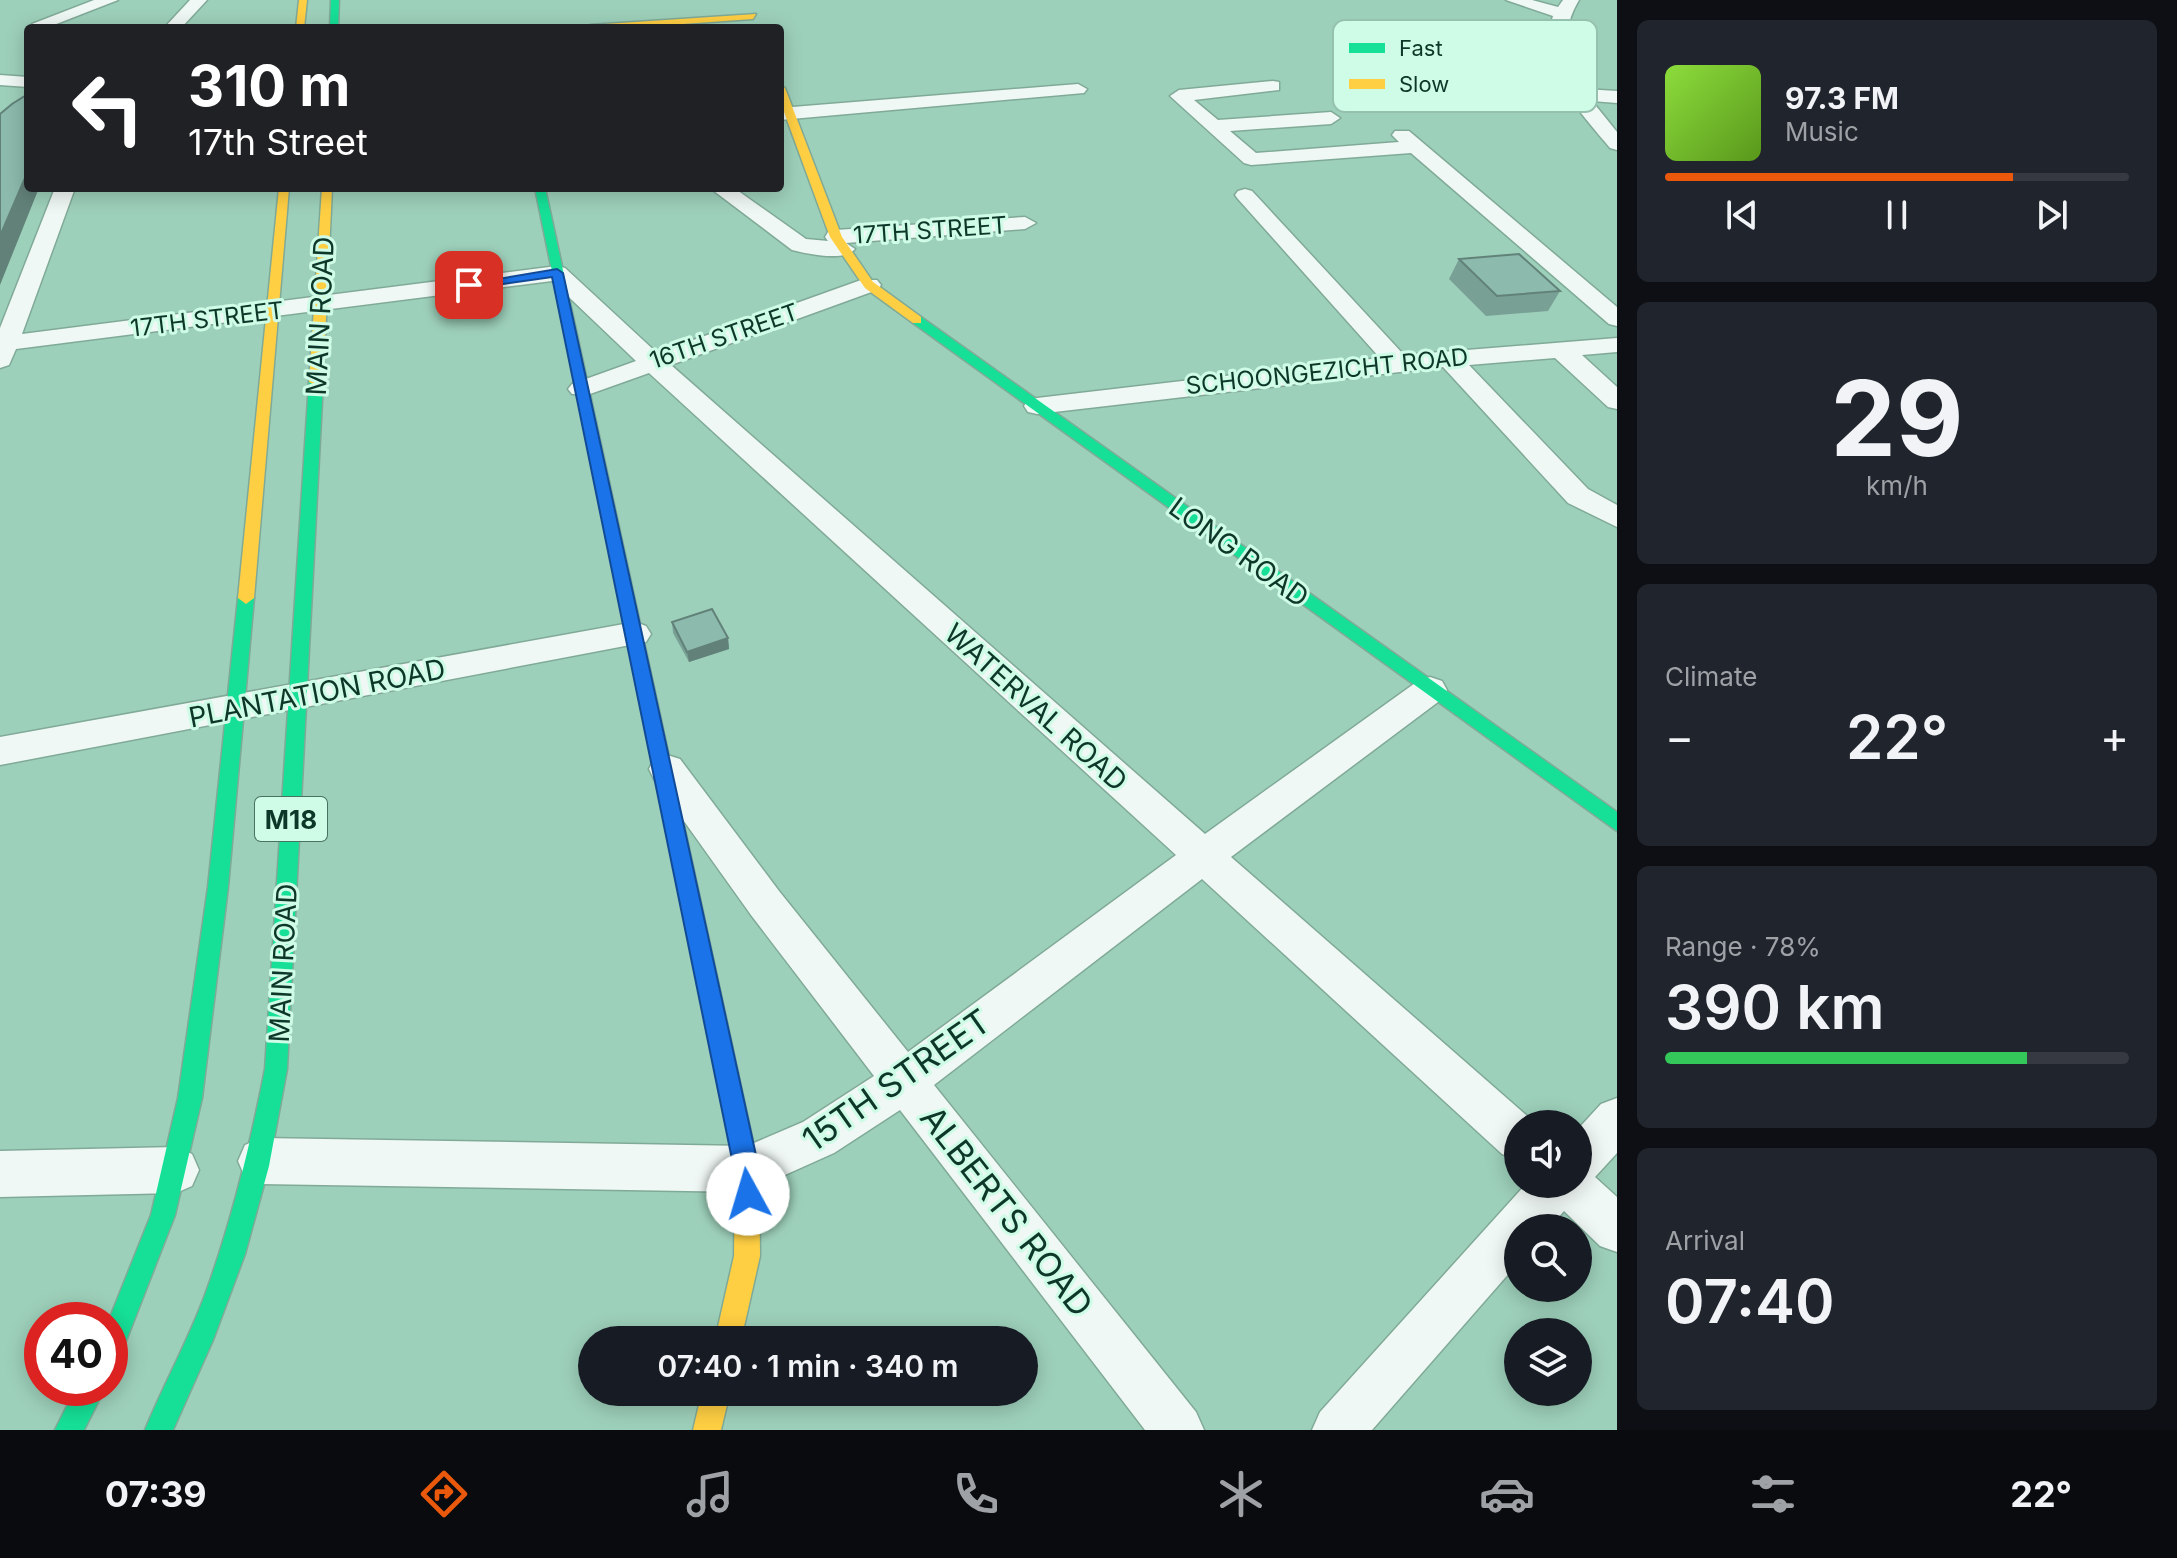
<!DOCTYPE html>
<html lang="en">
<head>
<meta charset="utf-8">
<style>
  :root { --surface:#171b24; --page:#20242c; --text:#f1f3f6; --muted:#9ea1a6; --line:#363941; --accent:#ea580c }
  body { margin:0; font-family:Inter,sans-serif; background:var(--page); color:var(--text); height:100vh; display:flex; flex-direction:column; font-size:30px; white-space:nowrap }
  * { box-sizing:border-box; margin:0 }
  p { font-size:26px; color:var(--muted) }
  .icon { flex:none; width:44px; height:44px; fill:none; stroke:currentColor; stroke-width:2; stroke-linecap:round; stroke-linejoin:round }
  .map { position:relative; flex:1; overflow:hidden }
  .side { display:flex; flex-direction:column; gap:20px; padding:20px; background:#0d0f14; width:560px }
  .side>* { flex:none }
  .banner { position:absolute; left:24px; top:24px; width:760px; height:168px; border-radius:8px; box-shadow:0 4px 20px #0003; background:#202124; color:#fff; overflow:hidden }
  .controls { position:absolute; left:1504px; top:1110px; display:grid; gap:16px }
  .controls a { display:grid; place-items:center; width:88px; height:88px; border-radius:50%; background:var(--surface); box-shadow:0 4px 20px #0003; font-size:40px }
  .speed { position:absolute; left:24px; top:1302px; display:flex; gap:16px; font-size:40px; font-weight:700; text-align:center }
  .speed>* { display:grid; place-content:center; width:104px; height:104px; border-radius:50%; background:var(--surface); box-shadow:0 4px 20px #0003; line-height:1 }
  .speed .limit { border:12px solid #d22; background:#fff; color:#111 }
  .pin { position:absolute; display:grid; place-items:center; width:68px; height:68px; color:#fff; margin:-34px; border-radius:16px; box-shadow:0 4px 12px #0006 }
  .me { position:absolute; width:88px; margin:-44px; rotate:354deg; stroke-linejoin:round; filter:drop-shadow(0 0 6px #0008) }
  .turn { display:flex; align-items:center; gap:28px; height:168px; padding:0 32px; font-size:36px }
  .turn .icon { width:104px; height:104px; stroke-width:2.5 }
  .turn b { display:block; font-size:56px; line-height:68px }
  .big { font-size:60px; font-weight:600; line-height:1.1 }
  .side .card { flex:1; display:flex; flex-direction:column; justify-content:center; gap:12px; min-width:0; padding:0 28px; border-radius:12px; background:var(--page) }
  .side .dial { align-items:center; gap:0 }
  .dial b { font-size:104px; line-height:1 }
  .song { display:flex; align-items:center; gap:24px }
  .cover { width:96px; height:96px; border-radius:12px; background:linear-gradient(135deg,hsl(90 70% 55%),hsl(90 70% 35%)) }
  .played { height:8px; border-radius:4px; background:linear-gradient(90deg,var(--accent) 75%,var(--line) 75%) }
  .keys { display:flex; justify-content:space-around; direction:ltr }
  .heat { display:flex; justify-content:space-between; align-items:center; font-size:44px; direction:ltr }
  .charge { height:12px; border-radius:6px; background:linear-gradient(90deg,#34c759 78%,var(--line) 0) }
  .trip { position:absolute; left:578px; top:1326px; width:460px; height:80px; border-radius:40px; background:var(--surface); box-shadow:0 4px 20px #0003; font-weight:600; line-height:80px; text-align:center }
  .tabs { display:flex; height:128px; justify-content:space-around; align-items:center; background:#090b0e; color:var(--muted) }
  .tabs .icon { width:56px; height:56px }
  .tabs .current { color:var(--accent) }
  .tabs b { font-size:36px; color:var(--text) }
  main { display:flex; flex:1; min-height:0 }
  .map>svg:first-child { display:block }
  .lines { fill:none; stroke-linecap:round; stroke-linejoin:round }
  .street-casing { stroke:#80aa98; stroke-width:3 }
  .fast-casing { stroke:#80aa98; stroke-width:3 }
  .slow-casing { stroke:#80aa98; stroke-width:3 }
  .street { fill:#f0f8f5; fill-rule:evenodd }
  .fast { fill:#16e098; fill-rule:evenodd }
  .slow { fill:#ffcf43; fill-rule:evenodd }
  .wall { fill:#78a095 }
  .shaded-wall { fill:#628279 }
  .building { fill:#8cbaad; stroke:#628279; stroke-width:2 }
  .route { fill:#1a73e8; stroke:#114b97; stroke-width:2 }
  .labels { text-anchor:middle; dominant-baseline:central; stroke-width:6; stroke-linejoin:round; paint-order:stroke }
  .far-street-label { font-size:24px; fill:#0d3728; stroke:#cffce7 }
  .shield { fill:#cffce7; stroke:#477261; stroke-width:2 }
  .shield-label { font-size:26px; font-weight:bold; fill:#0d3728 }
  .street-label { font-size:28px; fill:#0d3728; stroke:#cffce7 }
  .near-street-label { font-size:34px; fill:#0d3728; stroke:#cffce7 }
  .key { fill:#cffce7; stroke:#95c1ae; stroke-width:2 }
  .key-label { font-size:22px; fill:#0d3728 }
</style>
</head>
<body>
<main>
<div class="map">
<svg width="1617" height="1430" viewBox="0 0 1617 1430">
  <rect width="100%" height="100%" fill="#9dd0ba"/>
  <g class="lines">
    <g class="street-casing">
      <g id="street">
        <polygon points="94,0 118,0 46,28 36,28 32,24"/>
        <polygon points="190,0 207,0 181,28 164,28"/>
        <path d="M1506,0h26l26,7 5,-7h16c-19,32 -14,58 5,89l33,2v12l-25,-2 25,31v18l-7,-2c-30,-36 -74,-81 -57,-132z"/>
        <polygon points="0,75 28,77 28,87 0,85"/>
        <polygon points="1273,81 1279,82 1279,90 1194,100 1218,120 1331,112 1340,118 1331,124 1230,131 1256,153 1399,142 1392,135 1395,131 1409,131 1617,307 1617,326 1609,324 1411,153 1251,165 1244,163 1170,96 1179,90"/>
        <polygon points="1078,84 1087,89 1084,93 780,120 780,108"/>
        <polygon points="55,188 75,188 22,334 557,266 565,268 657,353 861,280 877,280 881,285 877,290 671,365 1205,834 1418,681 1430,677 1442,681 1447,690 1442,699 1231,857 1534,1122 1518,1124 1518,1160 1502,1154 1202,879 934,1085 1196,1412 1204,1430 1145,1430 900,1110 834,1153 747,1192 261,1184 245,1177 238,1161 245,1145 261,1138 747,1146 803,1122 874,1076 751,915 654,779 649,769 654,759 667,755 680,759 779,891 908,1052 1176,855 649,373 590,394 572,394 568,389 572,384 636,361 552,281 16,349 9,365 0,368 0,328"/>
        <path d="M710,188h24l72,51 22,2 -3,-4 3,-5 8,-2 189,-13 11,6 -11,6 -179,14 9,6c-11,13 -47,5 -63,1z"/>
        <polygon points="1245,189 1252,191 1404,355 1617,338 1617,352 1582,355 1617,387 1617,409 1608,407 1555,358 1469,365 1588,489 1617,505 1617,527 1568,503 1443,367 1037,414 1028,412 1024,406 1028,400 1037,398 1380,358 1238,199 1235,195 1238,191"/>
        <polygon points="635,622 646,626 651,634 646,642 0,765 0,737"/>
        <polygon points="1617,1098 1617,1153 1595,1177 1617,1197 1617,1252 1600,1246 1564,1211 1549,1228 1518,1228 1518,1263 1372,1430 1312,1430 1320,1412 1526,1184 1578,1184 1578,1129 1601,1104"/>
        <polygon points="176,1147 192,1154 199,1170 192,1186 176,1193 0,1197 0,1151"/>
      </g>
    </g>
    <g class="fast-casing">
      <g id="fast">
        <polygon points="331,0 339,0 338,28 330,28"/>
        <polygon points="535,188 545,188 738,1073 735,1081 727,1084 719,1081 716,1073"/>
        <polygon points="913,317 921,317 1617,812 1617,831 913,323"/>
        <path d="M316,378l7,4 -36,687 -18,97 -24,88 -32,86 -40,90h-28c19,-46 43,-89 60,-135 27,-74 45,-149 60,-226l44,-687z"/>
        <polygon points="246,592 254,598 228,887 202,1098 175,1215 119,1359 110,1363 109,1320 151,1215 178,1098 208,887 238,598"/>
        <polygon points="76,1388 105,1388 84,1430 55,1430"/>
      </g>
    </g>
    <g class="slow-casing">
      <g id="slow">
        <polygon points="299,0 307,0 304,28 296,28"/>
        <polygon points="756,14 753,19 626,28 586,28 590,25"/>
        <polygon points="780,85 785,88 842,237 873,282 921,317 921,323 913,323 865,288 830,237 780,101"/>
        <polygon points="279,188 289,188 254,598 246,604 238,598"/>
        <polygon points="322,188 332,188 323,382 316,386 309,382"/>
        <polygon points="727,1062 735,1065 738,1073 759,1169 760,1256 741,1340 715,1340 734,1256 735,1169 716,1073 719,1065"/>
        <polygon points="702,1392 730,1392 721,1430 693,1430"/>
      </g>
    </g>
    <use href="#street" class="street"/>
    <use href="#fast" class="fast"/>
    <use href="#slow" class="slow"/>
  </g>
  <g class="wall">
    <polygon points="1459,259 1560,291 1548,311 1486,316 1449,279"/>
    <polygon points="672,622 728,638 729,649 689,662 673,633"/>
  </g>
  <g class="shaded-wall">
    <polygon points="28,171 28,188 39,188 0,285 0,236"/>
    <polygon points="728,638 729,649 689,662 687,652"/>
  </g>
  <g class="building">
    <polygon points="28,94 28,171 0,236 0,114 12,104"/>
    <polygon points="1519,254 1560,291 1497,296 1459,259"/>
    <polygon points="712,609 728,638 687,652 672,622"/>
  </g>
  <polygon class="route" points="557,269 563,273 759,1169 760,1194 757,1203 748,1206 739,1203 734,1169 552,277 469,289 463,285"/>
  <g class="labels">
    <g class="far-street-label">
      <text transform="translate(930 230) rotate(-4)">17TH STREET</text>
      <text transform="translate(207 319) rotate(-7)">17TH STREET</text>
      <text transform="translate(724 336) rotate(-19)">16TH STREET</text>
      <text transform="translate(1327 371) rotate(-6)">SCHOONGEZICHT ROAD</text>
    </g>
    <rect class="shield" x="255" y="797" width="72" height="44" rx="6"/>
    <g class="shield-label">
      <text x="291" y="819">M18</text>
    </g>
    <g class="street-label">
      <text transform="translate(320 316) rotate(-87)">MAIN ROAD</text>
      <text transform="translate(1239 552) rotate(36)">LONG ROAD</text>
      <text transform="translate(317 693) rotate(-11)">PLANTATION ROAD</text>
      <text transform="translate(1036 707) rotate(42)">WATERVAL ROAD</text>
      <text transform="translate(283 963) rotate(-87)">MAIN ROAD</text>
    </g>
    <g class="near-street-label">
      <text transform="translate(896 1080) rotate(-35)">15TH STREET</text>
      <text transform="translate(1007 1211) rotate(52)">ALBERTS ROAD</text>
    </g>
  </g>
  <rect x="1333" y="20" width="264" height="92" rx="12" class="key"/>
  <rect x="1349" y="43" width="36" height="10" fill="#16e098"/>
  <rect x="1349" y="79" width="36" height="10" fill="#ffcf43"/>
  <g class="key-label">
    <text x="1399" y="56">Fast</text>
    <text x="1399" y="92">Slow</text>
  </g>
</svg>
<div class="controls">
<a><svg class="icon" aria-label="sound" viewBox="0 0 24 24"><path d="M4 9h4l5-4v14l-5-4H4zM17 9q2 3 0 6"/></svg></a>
<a><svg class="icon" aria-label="search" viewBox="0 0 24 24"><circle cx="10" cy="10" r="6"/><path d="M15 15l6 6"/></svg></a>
<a><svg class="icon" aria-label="layers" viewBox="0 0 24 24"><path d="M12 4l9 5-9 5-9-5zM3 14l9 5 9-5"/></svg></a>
</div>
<div class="speed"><div class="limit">40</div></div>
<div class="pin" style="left:469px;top:285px;background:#d93025"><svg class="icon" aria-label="arrive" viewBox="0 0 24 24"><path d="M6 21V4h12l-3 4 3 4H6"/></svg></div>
<svg class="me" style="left:748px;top:1194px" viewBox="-20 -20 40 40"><circle r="19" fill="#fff"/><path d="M0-13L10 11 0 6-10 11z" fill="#1a73e8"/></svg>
<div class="trip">07:40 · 1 min · 340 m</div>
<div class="banner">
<div class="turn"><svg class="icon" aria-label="left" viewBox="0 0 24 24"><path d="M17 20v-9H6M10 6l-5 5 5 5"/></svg><div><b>310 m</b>17th Street</div></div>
</div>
</div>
<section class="side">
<div class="card">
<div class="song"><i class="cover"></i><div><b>97.3 FM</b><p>Music</p></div></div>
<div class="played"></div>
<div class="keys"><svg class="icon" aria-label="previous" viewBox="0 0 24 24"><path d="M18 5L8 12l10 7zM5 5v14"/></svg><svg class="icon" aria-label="pause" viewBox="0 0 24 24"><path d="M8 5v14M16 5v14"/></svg><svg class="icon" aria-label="next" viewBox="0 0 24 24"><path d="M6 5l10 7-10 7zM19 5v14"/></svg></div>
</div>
<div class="card dial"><b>29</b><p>km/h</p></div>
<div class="card"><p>Climate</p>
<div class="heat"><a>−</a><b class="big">22°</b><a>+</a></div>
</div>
<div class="card"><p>Range · 78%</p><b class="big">390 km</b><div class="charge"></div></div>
<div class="card"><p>Arrival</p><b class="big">07:40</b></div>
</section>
</main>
<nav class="tabs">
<b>07:39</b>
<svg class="icon current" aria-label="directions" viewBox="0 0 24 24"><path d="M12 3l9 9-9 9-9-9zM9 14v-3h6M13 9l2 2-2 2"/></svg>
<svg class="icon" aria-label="music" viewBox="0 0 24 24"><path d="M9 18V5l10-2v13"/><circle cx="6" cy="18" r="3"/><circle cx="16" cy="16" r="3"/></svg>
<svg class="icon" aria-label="phone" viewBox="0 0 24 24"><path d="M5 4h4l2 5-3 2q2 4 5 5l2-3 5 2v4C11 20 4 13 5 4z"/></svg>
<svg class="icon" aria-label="climate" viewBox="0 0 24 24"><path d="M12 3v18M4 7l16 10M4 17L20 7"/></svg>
<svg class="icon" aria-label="car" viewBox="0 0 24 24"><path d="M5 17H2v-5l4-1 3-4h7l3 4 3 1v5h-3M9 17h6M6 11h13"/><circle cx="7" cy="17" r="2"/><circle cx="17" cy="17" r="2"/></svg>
<svg class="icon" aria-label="filters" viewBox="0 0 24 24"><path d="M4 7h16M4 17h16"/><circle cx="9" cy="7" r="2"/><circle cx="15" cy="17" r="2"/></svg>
<b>22°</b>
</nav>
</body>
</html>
